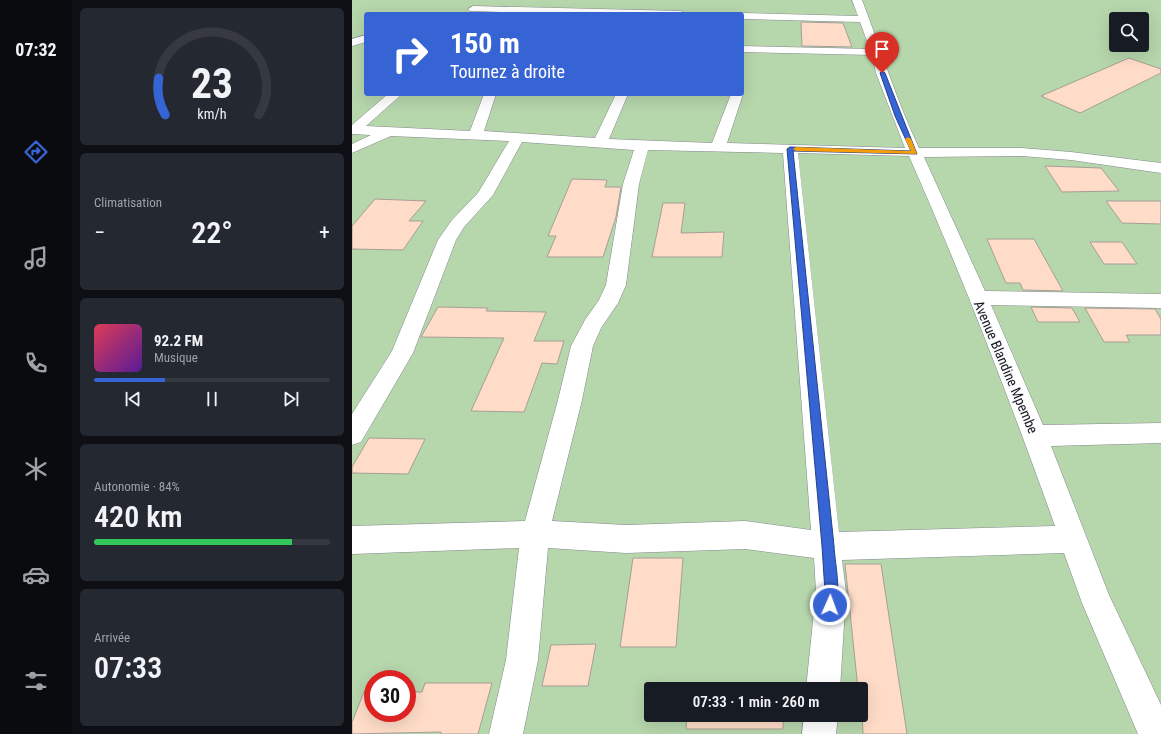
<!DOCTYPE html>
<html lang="fr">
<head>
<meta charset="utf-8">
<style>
  :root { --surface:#171b24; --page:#242831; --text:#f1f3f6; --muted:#9ea1a6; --line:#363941; --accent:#3764d4 }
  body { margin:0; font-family:"Roboto Condensed",sans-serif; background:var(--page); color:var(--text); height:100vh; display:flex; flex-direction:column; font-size:15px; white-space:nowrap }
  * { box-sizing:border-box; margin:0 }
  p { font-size:13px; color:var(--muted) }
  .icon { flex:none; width:22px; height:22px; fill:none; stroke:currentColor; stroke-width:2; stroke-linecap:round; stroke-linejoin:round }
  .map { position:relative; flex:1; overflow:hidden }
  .details { display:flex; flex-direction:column; gap:8px; padding:8px; background:#0d0f14; width:280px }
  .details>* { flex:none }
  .top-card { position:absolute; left:12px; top:12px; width:380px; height:84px; border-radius:4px; box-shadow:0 4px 16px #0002; background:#3764d4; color:#fff; overflow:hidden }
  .fabs { position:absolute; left:757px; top:12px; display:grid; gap:8px }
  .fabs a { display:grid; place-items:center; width:40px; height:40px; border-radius:4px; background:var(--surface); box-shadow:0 4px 16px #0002; font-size:20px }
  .speed { position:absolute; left:12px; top:670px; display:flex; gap:8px; font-size:20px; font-weight:700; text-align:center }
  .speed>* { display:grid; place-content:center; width:52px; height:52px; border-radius:50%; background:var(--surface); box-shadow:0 4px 16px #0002; line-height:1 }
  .speed .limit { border:6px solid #d22; background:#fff; color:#111 }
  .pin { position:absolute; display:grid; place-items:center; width:34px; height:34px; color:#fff; margin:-41px -17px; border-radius:50% 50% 50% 0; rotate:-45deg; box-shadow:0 0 4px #0007 }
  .pin .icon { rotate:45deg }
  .me { position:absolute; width:44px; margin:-22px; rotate:2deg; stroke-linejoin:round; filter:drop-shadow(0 0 3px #0008) }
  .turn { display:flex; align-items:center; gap:14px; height:84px; padding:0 20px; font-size:18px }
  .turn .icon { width:52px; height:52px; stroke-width:2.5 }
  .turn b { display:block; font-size:28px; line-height:34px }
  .big { font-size:30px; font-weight:600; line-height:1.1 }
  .details .card { flex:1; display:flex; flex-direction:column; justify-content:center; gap:6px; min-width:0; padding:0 14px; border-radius:6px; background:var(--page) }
  .details .dial { align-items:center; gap:0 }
  .dial svg { height:104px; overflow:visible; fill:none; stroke:var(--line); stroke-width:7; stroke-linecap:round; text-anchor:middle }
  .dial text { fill:var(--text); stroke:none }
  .song { display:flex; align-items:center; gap:12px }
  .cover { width:48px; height:48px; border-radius:6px; background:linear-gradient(135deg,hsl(350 70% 55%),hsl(270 70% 35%)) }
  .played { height:4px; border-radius:2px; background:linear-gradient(90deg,var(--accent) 30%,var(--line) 30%) }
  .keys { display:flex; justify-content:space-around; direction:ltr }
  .heat { display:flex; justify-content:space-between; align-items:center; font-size:22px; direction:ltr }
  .charge { height:6px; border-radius:3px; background:linear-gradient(90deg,#34c759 84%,var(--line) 0) }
  .trip { position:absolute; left:292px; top:682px; width:224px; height:40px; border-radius:4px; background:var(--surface); box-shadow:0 4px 16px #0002; font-weight:600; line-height:40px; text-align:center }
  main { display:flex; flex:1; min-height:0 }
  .menu { display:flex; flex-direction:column; width:72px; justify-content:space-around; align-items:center; background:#090b0e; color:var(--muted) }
  .menu .icon { width:28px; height:28px }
  .menu .active { color:var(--accent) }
  .menu b { font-size:18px; color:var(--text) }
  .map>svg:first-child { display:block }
  .green { fill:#b6d6ac; fill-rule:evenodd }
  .building { fill:#fedcc7; stroke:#a69e99 }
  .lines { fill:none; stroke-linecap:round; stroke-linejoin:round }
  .minor-casing { stroke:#85878f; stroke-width:1 }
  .minor { fill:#fff; fill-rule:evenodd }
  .route { fill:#3764d4; stroke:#24418a }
  .slow { fill:#f59e0b }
  .labels { text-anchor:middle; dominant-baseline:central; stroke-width:3; stroke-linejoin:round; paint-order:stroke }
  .street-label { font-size:14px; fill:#1b1b1e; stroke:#fafbff }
</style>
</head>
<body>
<main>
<nav class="menu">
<b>07:32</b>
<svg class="icon active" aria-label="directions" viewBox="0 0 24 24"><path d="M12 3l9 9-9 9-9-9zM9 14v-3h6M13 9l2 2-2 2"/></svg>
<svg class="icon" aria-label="music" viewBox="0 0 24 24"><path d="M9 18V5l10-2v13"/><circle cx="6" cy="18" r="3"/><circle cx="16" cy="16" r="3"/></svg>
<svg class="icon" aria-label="phone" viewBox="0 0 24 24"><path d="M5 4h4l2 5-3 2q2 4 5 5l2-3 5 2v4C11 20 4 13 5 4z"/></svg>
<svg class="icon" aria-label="climate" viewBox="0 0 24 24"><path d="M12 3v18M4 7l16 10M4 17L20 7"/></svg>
<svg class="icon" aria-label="car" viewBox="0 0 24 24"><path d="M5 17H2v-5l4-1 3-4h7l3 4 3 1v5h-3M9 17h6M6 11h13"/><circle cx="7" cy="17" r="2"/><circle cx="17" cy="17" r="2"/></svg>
<svg class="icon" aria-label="filters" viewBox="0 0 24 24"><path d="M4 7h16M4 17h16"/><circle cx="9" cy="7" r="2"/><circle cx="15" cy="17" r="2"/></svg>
</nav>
<section class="details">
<div class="card dial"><svg viewBox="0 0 100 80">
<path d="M14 69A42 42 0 1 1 86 69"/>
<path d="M14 69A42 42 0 0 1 9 41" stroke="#3764d4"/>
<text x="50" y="56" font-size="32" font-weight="700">23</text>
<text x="50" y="72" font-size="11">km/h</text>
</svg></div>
<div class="card"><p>Climatisation</p>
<div class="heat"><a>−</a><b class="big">22°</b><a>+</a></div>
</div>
<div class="card">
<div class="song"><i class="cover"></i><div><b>92.2 FM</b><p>Musique</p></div></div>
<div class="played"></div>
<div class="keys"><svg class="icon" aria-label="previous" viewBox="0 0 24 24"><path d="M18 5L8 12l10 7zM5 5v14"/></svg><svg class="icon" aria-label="pause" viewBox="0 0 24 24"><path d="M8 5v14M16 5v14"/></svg><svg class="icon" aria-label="next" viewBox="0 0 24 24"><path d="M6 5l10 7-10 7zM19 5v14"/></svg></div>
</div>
<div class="card"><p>Autonomie · 84%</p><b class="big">420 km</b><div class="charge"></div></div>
<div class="card"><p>Arrivée</p><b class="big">07:33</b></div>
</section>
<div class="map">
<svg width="809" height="734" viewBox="0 0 809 734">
  <rect width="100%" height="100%" fill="#fafbff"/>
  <path class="green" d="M0,0h809v734h-809zM14,14h376v80h-376zM764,19h26v26h-26zM21,679h34v34h-34zM299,689h210v26h-210z"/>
  <g class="building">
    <polygon points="449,22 491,23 500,47 450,46"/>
    <polygon points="777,58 809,69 809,73 728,113 689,96"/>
    <polygon points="693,166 749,168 767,191 710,192"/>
    <polygon points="220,179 255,180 253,187 269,187 264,217 251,257 195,257 204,236 196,236"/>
    <polygon points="23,199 74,201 57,221 71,221 51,250 0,249 0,226"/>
    <polygon points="754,201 809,201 809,224 770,223"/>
    <polygon points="311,203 333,203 329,233 372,232 370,257 300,257"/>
    <polygon points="635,239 682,239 711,291 671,290 668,283 654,283"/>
    <polygon points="738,242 770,242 785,264 752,264"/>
    <polygon points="86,307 136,308 134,311 194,312 182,341 212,341 205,364 190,363 172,412 119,411 152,338 69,337"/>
    <polygon points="679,307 720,308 728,322 686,322"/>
    <polygon points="733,308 803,309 809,319 809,335 774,335 778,342 752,342"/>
    <polygon points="17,438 73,439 56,474 0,473 0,467"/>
    <polygon points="281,558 331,558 324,647 268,647"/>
    <polygon points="493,564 529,564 555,734 511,734 509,689 506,689"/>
    <polygon points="244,644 236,686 190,686 199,645"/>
    <polygon points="73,683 140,683 126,734 89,734 89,732 0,734 0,722 12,692 21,692 21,713 55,713 55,692 70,692"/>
    <rect x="337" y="687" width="93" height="2"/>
    <polygon points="335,715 431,715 431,729 334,729"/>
  </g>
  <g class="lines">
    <g class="minor-casing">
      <g id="minor">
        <path d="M500,0h10c19,49 34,100 57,148h103l49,4 90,11v10l-90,-13 -49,-4 -98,1 61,134 176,3v14l-170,-3 52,120 118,-2v20l-110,3 58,149 52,110v29h-23l-56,-131 -18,-50 -222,7 4,32 -6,97h-34l10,-97 -2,-34 -69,-9 -119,4 -78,-5 -10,112 -15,74h-34l17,-74 13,-112 -167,6v-28l173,-5 33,-121 13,-54 14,-26 14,-20 7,-15 17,-101 11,-34 -112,-8 -29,53 -29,32 -8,13 -43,113 -52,89 -9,3v-31l40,-63 46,-111 14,-20 26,-27 31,-52 -118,-5 -39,17v-9l19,-9 -19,-1v-9l36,-31h14l-36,32 104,5 14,-37h12l-12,37 111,7 21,-44h12l-19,45 103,4 19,-49h11v-2l1,2 -16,49 178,5 -29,-75 -4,-18 -130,-3v-6l128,3 -10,-27 -118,-3v-5h-4l4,-1 116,3zM296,150l135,3 28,377 -66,-9 -119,4 -74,-4 30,-121 11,-54 8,-18 17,-25 8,-18 13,-101zM446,153l111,3c54,122 101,244 146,370l-216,6z"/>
        <polygon points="121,6 329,11 334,14 207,14 118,11 116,9"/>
        <polygon points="14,35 14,42 0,46 0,39"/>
        <polygon points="452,715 486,715 484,734 450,734"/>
      </g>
    </g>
    <use href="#minor" class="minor"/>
  </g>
  <path class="route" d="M530,71l3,2 32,81 -124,-3 41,395c1,19 8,46 0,64l-4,2 -5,-2 -1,-5 1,-13 -3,-46 -35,-397 3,-2 121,4 -16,-35 -15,-43z"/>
  <polygon class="slow" points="556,137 559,139 565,154 444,151 441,149 444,147 559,151 553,139"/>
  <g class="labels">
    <g class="street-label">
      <text transform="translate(654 367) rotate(67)">Avenue Blandine Mpembe</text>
    </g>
  </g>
</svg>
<div class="fabs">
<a><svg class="icon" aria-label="search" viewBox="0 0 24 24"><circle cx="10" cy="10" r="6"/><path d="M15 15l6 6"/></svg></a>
</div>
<div class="speed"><div class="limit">30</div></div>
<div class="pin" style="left:530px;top:73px;background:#d93025"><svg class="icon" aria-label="arrive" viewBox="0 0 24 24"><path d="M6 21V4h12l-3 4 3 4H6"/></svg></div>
<svg class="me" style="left:478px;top:605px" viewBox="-20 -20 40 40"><circle r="17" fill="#3764d4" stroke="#fff" stroke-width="3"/><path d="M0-11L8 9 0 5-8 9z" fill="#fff"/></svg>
<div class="trip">07:33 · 1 min · 260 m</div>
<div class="top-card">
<div class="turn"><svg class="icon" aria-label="right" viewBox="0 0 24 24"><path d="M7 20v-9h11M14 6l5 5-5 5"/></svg><div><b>150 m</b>Tournez à droite</div></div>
</div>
</div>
</main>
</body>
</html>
